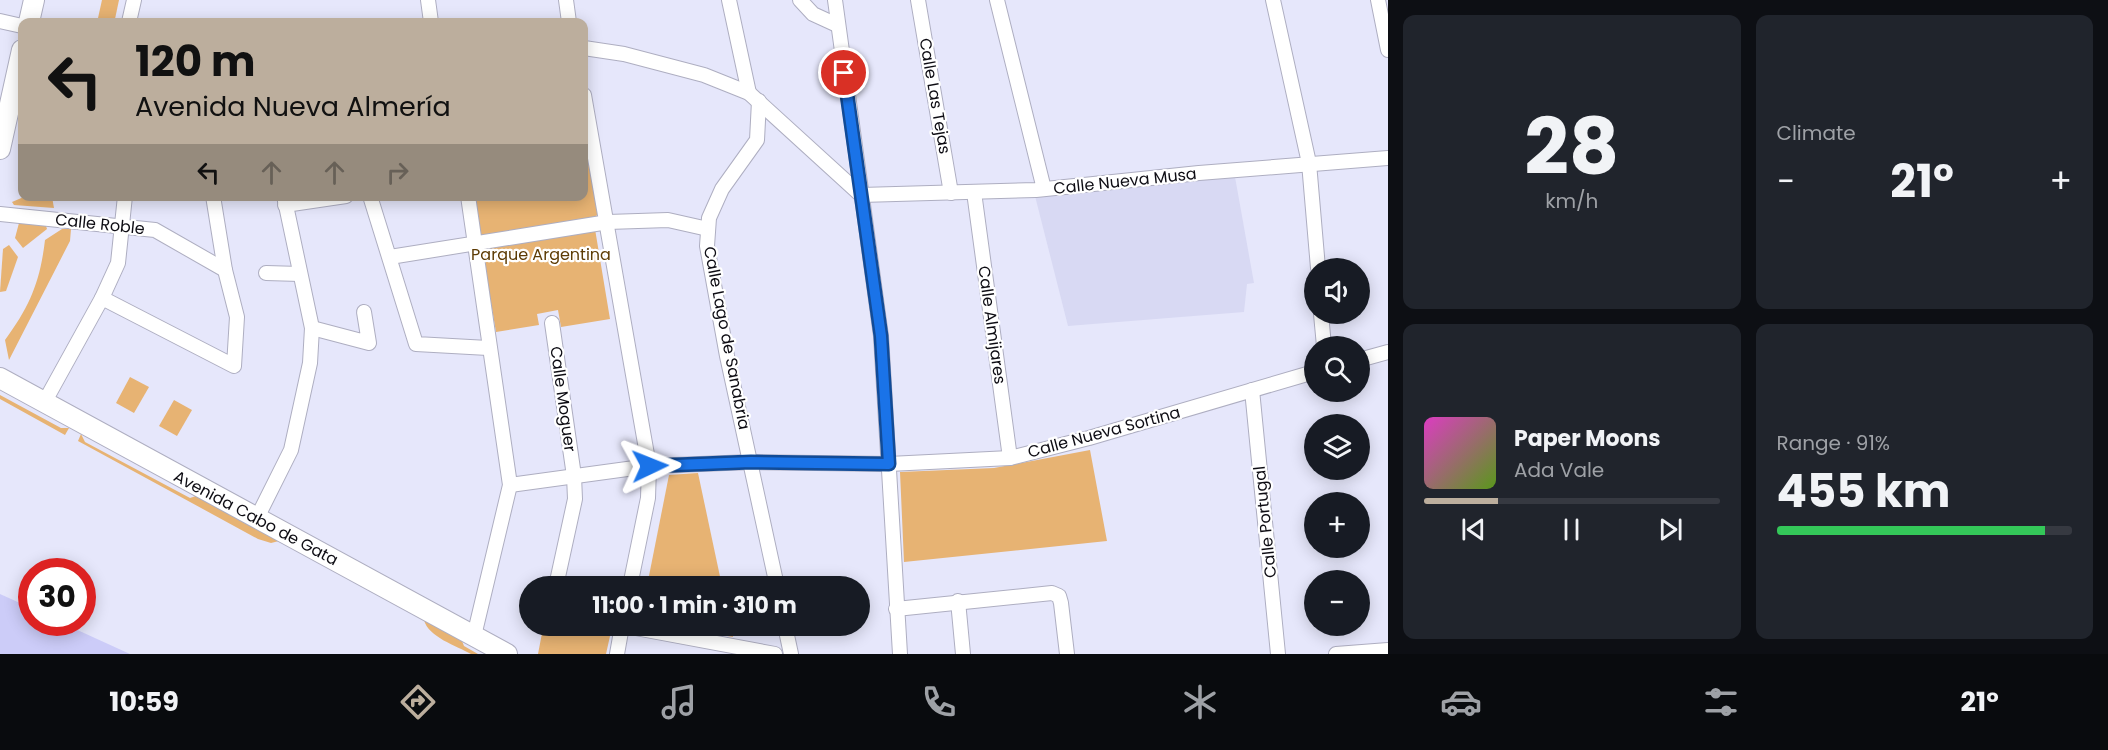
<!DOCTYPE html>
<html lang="en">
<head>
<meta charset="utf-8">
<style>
  :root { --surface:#171b24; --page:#20242c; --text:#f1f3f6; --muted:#9ea1a6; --line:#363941; --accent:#bcae9d }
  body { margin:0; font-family:Poppins,sans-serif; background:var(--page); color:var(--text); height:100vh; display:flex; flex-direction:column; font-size:22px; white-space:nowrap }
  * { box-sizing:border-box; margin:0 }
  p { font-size:20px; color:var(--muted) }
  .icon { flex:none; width:33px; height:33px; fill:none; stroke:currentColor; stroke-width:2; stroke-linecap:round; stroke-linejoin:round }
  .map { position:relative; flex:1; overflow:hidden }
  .sheet { display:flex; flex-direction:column; gap:15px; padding:15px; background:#0d0f14; width:720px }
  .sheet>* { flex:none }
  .banner { position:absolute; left:18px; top:18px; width:570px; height:183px; border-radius:12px; box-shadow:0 3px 15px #0003; background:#bcae9d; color:#111; overflow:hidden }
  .tools { position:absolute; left:1304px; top:258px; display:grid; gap:12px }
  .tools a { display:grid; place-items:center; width:66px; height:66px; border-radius:50%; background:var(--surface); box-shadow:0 3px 15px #0003; font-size:30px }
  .speed { position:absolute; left:18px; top:558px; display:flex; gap:12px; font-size:30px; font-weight:700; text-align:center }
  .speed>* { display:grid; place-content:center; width:78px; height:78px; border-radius:50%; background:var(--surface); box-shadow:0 3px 15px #0003; line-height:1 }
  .speed .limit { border:9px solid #d22; background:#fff; color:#111 }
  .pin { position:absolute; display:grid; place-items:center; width:51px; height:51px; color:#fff; margin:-26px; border:3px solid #fff; border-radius:50%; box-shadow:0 2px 6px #0007 }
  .me { position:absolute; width:66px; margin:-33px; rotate:88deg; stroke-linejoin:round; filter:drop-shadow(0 0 4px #0008) }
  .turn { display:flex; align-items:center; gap:21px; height:126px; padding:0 18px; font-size:27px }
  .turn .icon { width:78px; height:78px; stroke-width:2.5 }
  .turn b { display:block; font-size:42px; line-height:51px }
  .lanes { display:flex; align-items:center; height:57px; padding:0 18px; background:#0003; justify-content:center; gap:30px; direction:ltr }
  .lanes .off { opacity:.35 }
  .big { font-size:45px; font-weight:700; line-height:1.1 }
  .sheet .widget { flex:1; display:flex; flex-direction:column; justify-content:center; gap:9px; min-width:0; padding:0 21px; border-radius:12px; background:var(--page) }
  .sheet .dial { align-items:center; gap:0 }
  .dial b { font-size:78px; line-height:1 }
  .song { display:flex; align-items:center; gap:18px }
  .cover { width:72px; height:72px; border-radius:9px; background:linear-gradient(135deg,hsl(310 70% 55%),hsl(90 70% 35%)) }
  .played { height:6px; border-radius:3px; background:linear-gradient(90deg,var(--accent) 25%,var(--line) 25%) }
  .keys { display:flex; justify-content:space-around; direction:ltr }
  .heat { display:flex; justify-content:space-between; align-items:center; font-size:33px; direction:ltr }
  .charge { height:9px; border-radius:4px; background:linear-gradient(90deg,#34c759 91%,var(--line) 0) }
  .sheet .tiles { flex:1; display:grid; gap:15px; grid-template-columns:repeat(2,1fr) }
  .trip { position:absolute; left:519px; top:576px; width:351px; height:60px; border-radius:30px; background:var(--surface); box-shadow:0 3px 15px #0003; font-weight:700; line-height:60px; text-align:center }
  .tab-bar { display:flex; height:96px; justify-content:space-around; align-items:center; background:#090b0e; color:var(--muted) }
  .tab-bar .icon { width:42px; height:42px }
  .tab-bar .active { color:var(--accent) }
  .tab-bar b { font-size:27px; color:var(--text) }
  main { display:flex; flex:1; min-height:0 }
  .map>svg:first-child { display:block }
  .built { fill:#d8d9f3 }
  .green { fill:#e7b373 }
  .water { fill:#ccccf8 }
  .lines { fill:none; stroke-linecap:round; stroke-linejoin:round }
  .street-casing { stroke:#aeaec1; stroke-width:16 }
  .secondary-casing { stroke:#aeaec1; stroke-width:22 }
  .street { stroke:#fff; stroke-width:14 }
  .secondary { stroke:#fff; stroke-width:20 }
  .route-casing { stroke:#114b97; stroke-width:15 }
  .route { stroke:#1a73e8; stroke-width:10 }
  .labels { text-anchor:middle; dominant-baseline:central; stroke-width:4.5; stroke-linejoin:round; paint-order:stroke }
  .street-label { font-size:16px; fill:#0d0c13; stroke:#fff }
  .park-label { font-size:16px; fill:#5d3b04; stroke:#fff }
</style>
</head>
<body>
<main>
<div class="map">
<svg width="1388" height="654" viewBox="0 0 1388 654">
  <rect width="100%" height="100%" fill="#e6e7fb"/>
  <polygon class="built" points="1235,177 1254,283 1247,284 1244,312 1068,326 1035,196"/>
  <g class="green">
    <polygon points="102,0 119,0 115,19 98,18"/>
    <polygon points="584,126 598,215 593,217 610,319 561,327 558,310 537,314 539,325 496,332 473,197 584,196"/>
    <polygon points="26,196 52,197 54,208 14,205 12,202"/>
    <polygon points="19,223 46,226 47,229 23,248 15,238"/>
    <path d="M62,229h9l-1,12 -61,119 -4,-20c25,-34 35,-58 40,-100z"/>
    <polygon points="9,245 18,257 6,291 0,292 3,249"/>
    <polygon points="130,377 149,387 134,413 116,403"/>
    <polygon points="0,395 61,428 69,428 65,435 0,399"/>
    <polygon points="174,400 192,410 177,436 159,426"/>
    <polygon points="81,434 85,442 190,498 196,496 279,541 271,543 258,539 78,441"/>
    <polygon points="1090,450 1107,541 904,562 900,472 994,468"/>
    <polygon points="698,473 722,586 647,586 669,475"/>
    <path d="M424,620l38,21 2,5 14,8h-7c-14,-8 -43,-17 -47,-34z"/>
    <polygon points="555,626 612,627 606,654 538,654 543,628 554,628"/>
    <polygon points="668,626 731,626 733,637"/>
  </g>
  <polygon class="water" points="0,594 31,608 32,622 62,623 130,654 0,654"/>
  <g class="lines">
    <g class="street-casing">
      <g id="street">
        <polyline points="428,0 431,22"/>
        <polyline points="566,0 569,22"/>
        <polyline points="729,0 749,93"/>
        <polyline points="800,0 813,14 837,25"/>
        <polyline points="835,0 881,336 900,654"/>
        <polyline points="918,0 951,193"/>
        <polyline points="997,0 1044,189"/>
        <polyline points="1273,0 1309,163 1318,268"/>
        <polyline points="1378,0 1388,50"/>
        <polyline points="0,21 22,26"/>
        <polyline points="129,22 134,0"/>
        <polyline points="584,48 624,54 704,75 749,93 861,195 1036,190 1199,173 1388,158"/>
        <polyline points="584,95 649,466 648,498 630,586"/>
        <polyline points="759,101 757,140 722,189 709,218 707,246 727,356 777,586"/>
        <polyline points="974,192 1010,458"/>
        <polyline points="370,196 416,344 488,348"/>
        <polyline points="468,196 510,485 474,636"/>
        <polyline points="285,205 346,196"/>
        <polyline points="0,214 155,230 225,270"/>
        <polyline points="390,257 608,222 668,220 708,229"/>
        <polyline points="266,273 300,274"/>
        <polyline points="102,298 234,366 237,317 225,270 213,196"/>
        <polyline points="1321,314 1324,346"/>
        <polyline points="552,323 574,476 575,499 556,586"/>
        <polyline points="312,328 369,343 364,312"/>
        <polyline points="1359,360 1388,352"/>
        <polyline points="1252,390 1278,654"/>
        <polyline points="44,403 102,298 118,263 125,196"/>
        <polyline points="510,485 649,466 751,462 889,464 1010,458 1089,438 1314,372"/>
        <polyline points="257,518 291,450 310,363 312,328 284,196"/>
        <polyline points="958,601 963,654"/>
        <polyline points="896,609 1052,593 1059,596 1061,603 1067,654"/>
        <polyline points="625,626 775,654"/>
        <polyline points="785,626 791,654"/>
        <polyline points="617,654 622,626"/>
        <polyline points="1336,654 1388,650"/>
      </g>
    </g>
    <g class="secondary-casing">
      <g id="secondary">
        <polyline points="29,22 34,0"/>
        <polyline points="0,149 22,50"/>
        <polyline points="0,378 507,654"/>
      </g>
    </g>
    <use href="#street" class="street"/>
    <use href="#secondary" class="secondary"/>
  </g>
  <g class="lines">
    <g class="route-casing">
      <polyline id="route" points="650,466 751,462 889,464 881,336 844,73"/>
    </g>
    <use href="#route" class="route"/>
  </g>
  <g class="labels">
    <g class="street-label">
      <text transform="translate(935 96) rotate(80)">Calle Las Tejas</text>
      <text transform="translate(1125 181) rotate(-6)">Calle Nueva Musa</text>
      <text transform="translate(100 224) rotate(6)">Calle Roble</text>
      <text transform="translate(992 325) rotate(82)">Calle Almijares</text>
      <text transform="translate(727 338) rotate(79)">Calle Lago de Sanabria</text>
      <text transform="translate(563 399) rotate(82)">Calle Moguer</text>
      <text transform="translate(1104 432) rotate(-15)">Calle Nueva Sortina</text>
      <text transform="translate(256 518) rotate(28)">Avenida Cabo de Gata</text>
      <text transform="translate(1265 522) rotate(-96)">Calle Portugal</text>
    </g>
    <g class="park-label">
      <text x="541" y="254">Parque Argentina</text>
    </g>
  </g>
</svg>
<div class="tools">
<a><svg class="icon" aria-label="sound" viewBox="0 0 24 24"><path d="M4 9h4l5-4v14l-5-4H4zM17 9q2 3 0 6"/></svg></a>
<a><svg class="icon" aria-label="search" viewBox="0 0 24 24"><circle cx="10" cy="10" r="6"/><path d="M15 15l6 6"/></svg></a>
<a><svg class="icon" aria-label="layers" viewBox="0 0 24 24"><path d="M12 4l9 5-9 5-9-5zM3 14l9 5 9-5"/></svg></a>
<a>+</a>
<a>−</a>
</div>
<div class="speed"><div class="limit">30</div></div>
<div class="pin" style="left:844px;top:73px;background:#d93025"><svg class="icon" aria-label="arrive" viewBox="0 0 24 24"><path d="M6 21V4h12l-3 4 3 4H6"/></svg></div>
<svg class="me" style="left:650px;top:466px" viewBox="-20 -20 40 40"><path d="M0-17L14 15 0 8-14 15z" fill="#1a73e8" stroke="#fff" stroke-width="4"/></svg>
<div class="trip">11:00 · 1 min · 310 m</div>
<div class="banner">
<div class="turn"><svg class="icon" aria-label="left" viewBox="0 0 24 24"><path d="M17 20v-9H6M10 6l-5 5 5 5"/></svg><div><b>120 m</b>Avenida Nueva Almería</div></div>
<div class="lanes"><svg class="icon" aria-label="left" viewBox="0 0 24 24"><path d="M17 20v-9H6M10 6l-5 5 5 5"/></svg><svg class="icon off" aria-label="ahead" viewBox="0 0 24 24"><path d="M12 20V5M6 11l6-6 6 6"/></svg><svg class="icon off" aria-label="ahead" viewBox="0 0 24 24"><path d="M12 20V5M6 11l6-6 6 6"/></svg><svg class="icon off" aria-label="right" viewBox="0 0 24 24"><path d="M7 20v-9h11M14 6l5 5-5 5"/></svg></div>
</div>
</div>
<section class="sheet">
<div class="tiles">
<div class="widget dial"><b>28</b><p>km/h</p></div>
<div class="widget"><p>Climate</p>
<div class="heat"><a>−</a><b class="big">21°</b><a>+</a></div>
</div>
<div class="widget">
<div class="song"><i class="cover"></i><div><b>Paper Moons</b><p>Ada Vale</p></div></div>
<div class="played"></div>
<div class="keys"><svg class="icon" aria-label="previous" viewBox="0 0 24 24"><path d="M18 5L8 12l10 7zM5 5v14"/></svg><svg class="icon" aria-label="pause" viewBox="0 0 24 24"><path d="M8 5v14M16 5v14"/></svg><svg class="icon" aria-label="next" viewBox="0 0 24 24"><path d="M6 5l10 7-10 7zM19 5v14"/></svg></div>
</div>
<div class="widget"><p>Range · 91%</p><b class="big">455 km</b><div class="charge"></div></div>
</div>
</section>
</main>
<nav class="tab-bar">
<b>10:59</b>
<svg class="icon active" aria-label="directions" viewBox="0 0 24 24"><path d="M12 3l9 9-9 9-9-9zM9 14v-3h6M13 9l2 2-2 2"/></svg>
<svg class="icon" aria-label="music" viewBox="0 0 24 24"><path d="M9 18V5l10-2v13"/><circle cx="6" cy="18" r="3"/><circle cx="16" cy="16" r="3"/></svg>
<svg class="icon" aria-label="phone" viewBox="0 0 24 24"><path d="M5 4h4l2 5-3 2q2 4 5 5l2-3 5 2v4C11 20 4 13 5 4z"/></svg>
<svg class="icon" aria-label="climate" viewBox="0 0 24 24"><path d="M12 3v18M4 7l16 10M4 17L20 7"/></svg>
<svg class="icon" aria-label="car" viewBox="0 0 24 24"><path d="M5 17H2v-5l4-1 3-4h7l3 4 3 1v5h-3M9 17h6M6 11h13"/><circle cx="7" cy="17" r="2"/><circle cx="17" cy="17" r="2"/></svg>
<svg class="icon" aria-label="filters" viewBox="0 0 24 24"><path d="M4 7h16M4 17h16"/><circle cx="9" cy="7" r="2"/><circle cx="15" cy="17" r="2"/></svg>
<b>21°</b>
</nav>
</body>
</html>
